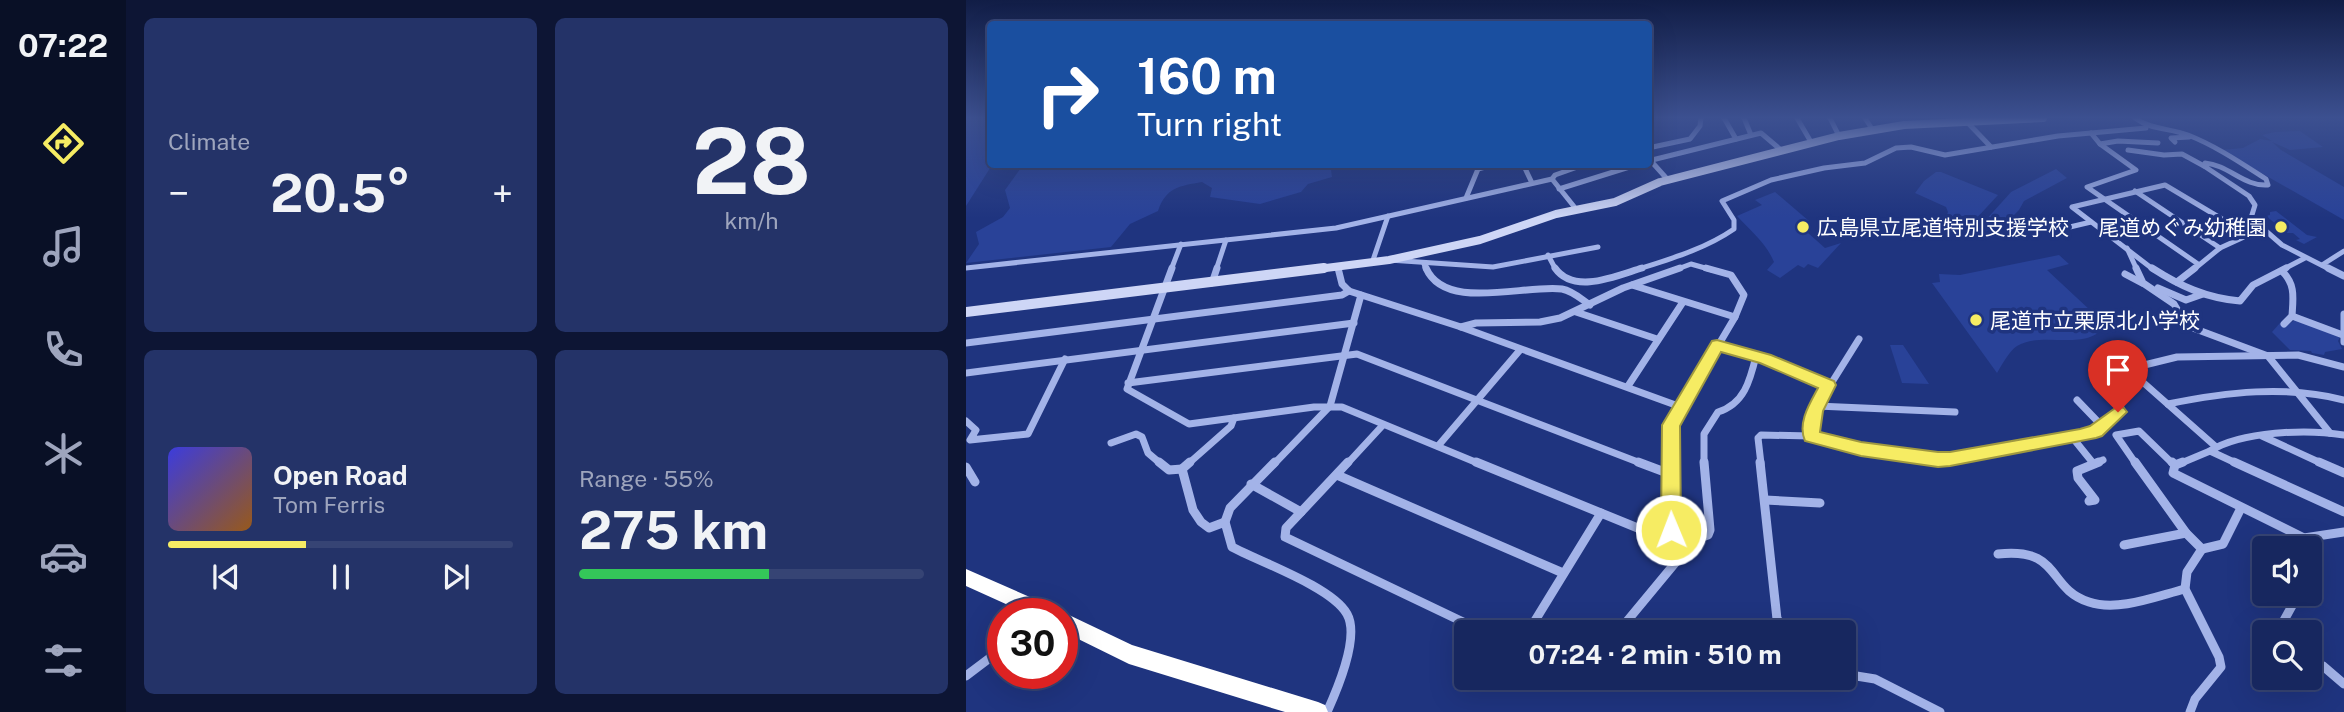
<!DOCTYPE html>
<html lang="en">
<head>
<meta charset="utf-8">
<style>
  :root { --surface:#17275f; --page:#243368; --text:#f1f3f6; --muted:#9ea5bd; --line:#364474; --accent:#f6ec63 }
  body { margin:0; font-family:"Public Sans","Noto Sans JP",sans-serif; background:var(--page); color:var(--text); height:100vh; display:flex; flex-direction:column; font-size:26px; white-space:nowrap }
  * { box-sizing:border-box; margin:0 }
  p { font-size:23px; color:var(--muted) }
  .icon { flex:none; width:38px; height:38px; fill:none; stroke:currentColor; stroke-width:2; stroke-linecap:round; stroke-linejoin:round }
  .map { position:relative; flex:1; overflow:hidden }
  .panel { display:flex; flex-direction:column; gap:18px; padding:18px; background:#0d1534; width:840px }
  .panel>* { flex:none }
  .hud { position:absolute; left:21px; top:21px; width:665px; height:147px; border-radius:7px; box-shadow:0 7px 28px #0002,0 0 0 2px var(--line); background:#1a4fa0; color:#fff; overflow:hidden }
  .fabs { position:absolute; left:1286px; top:536px; display:grid; gap:14px }
  .fabs a { display:grid; place-items:center; width:70px; height:70px; border-radius:7px; background:var(--surface); box-shadow:0 7px 28px #0002,0 0 0 2px var(--line); font-size:35px }
  .speed { position:absolute; left:21px; top:598px; display:flex; gap:14px; font-size:35px; font-weight:700; text-align:center }
  .speed>* { display:grid; place-content:center; width:91px; height:91px; border-radius:50%; background:var(--surface); box-shadow:0 7px 28px #0002,0 0 0 2px var(--line); line-height:1 }
  .speed .limit { border:10px solid #d22; background:#fff; color:#111 }
  .pin { position:absolute; display:grid; place-items:center; width:60px; height:60px; color:#fff; margin:-72px -30px; border-radius:50% 50% 50% 0; rotate:-45deg; box-shadow:0 0 7px #0007 }
  .pin .icon { rotate:45deg }
  .me { position:absolute; width:77px; margin:-38px; rotate:359deg; stroke-linejoin:round; filter:drop-shadow(0 0 5px #0008) }
  .turn { display:flex; align-items:center; gap:24px; height:147px; padding:0 35px; font-size:32px }
  .turn .icon { width:91px; height:91px; stroke-width:2.5 }
  .turn b { display:block; font-size:49px; line-height:60px }
  .big { font-size:52px; font-weight:700; line-height:1.1 }
  .panel .tile { flex:1; display:flex; flex-direction:column; justify-content:center; gap:10px; min-width:0; padding:0 24px; border-radius:10px; background:var(--page) }
  .panel .dial { align-items:center; gap:0 }
  .dial b { font-size:91px; line-height:1 }
  .song { display:flex; align-items:center; gap:21px }
  .cover { width:84px; height:84px; border-radius:10px; background:linear-gradient(135deg,hsl(240 70% 55%),hsl(30 70% 35%)) }
  .played { height:7px; border-radius:4px; background:linear-gradient(90deg,var(--accent) 40%,var(--line) 40%) }
  .keys { display:flex; justify-content:space-around; direction:ltr }
  .heat { display:flex; justify-content:space-between; align-items:center; font-size:38px; direction:ltr }
  .charge { height:10px; border-radius:5px; background:linear-gradient(90deg,#34c759 55%,var(--line) 0) }
  .panel .tiles { flex:1; display:grid; gap:18px; grid-template-columns:repeat(2,1fr) }
  .trip { position:absolute; left:488px; top:620px; width:402px; height:70px; border-radius:7px; background:var(--surface); box-shadow:0 7px 28px #0002,0 0 0 2px var(--line); font-weight:700; line-height:70px; text-align:center }
  main { display:flex; flex:1; min-height:0 }
  .tabs { display:flex; flex-direction:column; width:126px; justify-content:space-around; align-items:center; background:#091026; color:var(--muted) }
  .tabs .icon { width:49px; height:49px }
  .tabs .current { color:var(--accent) }
  .tabs b { font-size:32px; color:var(--text) }
  .map>svg:first-child { display:block }
  .green { fill:#294298 }
  .lines { fill:none; stroke-linecap:round; stroke-linejoin:round }
  .street-far2 { stroke:#a3b3e8; stroke-width:5 }
  .street-far1 { stroke:#a3b3e8; stroke-width:7 }
  .street { stroke:#a3b3e8; stroke-width:9 }
  .secondary-far1 { stroke:#ced6f6; stroke-width:8 }
  .secondary { stroke:#ced6f6; stroke-width:10 }
  .highway { fill:#fff; fill-rule:evenodd }
  .route { fill:#f6ec63; stroke:#a09940; stroke-width:2 }
  .poi-dot { fill:#f6ec63; stroke:#1f347f; stroke-width:2.5 }
  .labels { text-anchor:middle; dominant-baseline:central; stroke-width:7; stroke-linejoin:round; paint-order:stroke }
  .poi-label { font-size:21px; fill:#fff; stroke:#1f347f; text-anchor:start }
</style>
</head>
<body>
<main>
<nav class="tabs">
<b>07:22</b>
<svg class="icon current" aria-label="directions" viewBox="0 0 24 24"><path d="M12 3l9 9-9 9-9-9zM9 14v-3h6M13 9l2 2-2 2"/></svg>
<svg class="icon" aria-label="music" viewBox="0 0 24 24"><path d="M9 18V5l10-2v13"/><circle cx="6" cy="18" r="3"/><circle cx="16" cy="16" r="3"/></svg>
<svg class="icon" aria-label="phone" viewBox="0 0 24 24"><path d="M5 4h4l2 5-3 2q2 4 5 5l2-3 5 2v4C11 20 4 13 5 4z"/></svg>
<svg class="icon" aria-label="climate" viewBox="0 0 24 24"><path d="M12 3v18M4 7l16 10M4 17L20 7"/></svg>
<svg class="icon" aria-label="car" viewBox="0 0 24 24"><path d="M5 17H2v-5l4-1 3-4h7l3 4 3 1v5h-3M9 17h6M6 11h13"/><circle cx="7" cy="17" r="2"/><circle cx="17" cy="17" r="2"/></svg>
<svg class="icon" aria-label="filters" viewBox="0 0 24 24"><path d="M4 7h16M4 17h16"/><circle cx="9" cy="7" r="2"/><circle cx="15" cy="17" r="2"/></svg>
</nav>
<section class="panel">
<div class="tiles">
<div class="tile"><p>Climate</p>
<div class="heat"><a>−</a><b class="big">20.5°</b><a>+</a></div>
</div>
<div class="tile dial"><b>28</b><p>km/h</p></div>
<div class="tile">
<div class="song"><i class="cover"></i><div><b>Open Road</b><p>Tom Ferris</p></div></div>
<div class="played"></div>
<div class="keys"><svg class="icon" aria-label="previous" viewBox="0 0 24 24"><path d="M18 5L8 12l10 7zM5 5v14"/></svg><svg class="icon" aria-label="pause" viewBox="0 0 24 24"><path d="M8 5v14M16 5v14"/></svg><svg class="icon" aria-label="next" viewBox="0 0 24 24"><path d="M6 5l10 7-10 7zM19 5v14"/></svg></div>
</div>
<div class="tile"><p>Range · 55%</p><b class="big">275 km</b><div class="charge"></div></div>
</div>
</section>
<div class="map">
<svg width="1378" height="712" viewBox="0 0 1378 712">
  <rect width="100%" height="100%" fill="#1f347f"/>
  <g class="green">
    <polygon points="0,118 24,118 26,165 0,206"/>
    <polygon points="1309,132 1334,131 1357,147 1324,150 1306,142 1315,150 1378,187 1378,220 1255,150 1277,148 1294,139 1306,141 1296,135"/>
    <path d="M57,165v-1l317,1 -9,5 1,7 -24,7 -7,8 -41,12 -50,-7 2,-9 -10,-6c-22,4 -36,5 -44,29l-28,13 -19,23 -145,16 13,-19 -3,-12 27,-15 7,-9 -5,-18z"/>
    <polygon points="1090,169 1101,178 1058,201 1053,210 1030,233 1020,232 1018,222 1045,192"/>
    <polygon points="970,172 975,172 1032,195 1008,221 1012,224 1002,226 979,221 982,212 980,207 949,193 958,181"/>
    <path d="M809,192l34,29 -10,4 26,23 16,-5 -23,25 -10,-4 -4,4 -6,-3 -18,13 -13,-8 7,-8c-8,-19 -23,-31 -37,-46l25,-11 -7,-5z"/>
    <polygon points="1310,211 1341,235 1351,237 1338,244 1330,240 1334,239 1327,233 1321,233 1300,216 1304,215 1304,212"/>
    <path d="M1093,255l10,9 -22,6 59,55c-20,28 -63,5 -89,21 -8,5 -15,19 -20,27l-65,-90 8,-1 -1,-8 21,1z"/>
    <polygon points="1329,320 1374,337 1372,341 1376,349 1359,352 1358,355 1346,353 1345,351 1324,350 1306,332 1314,323 1320,326"/>
    <polygon points="924,345 937,345 963,384 936,383"/>
  </g>
  <g class="lines">
    <g class="street-far2">
      <polyline points="758,118 770,139"/>
      <polyline points="778,118 785,135"/>
      <polyline points="831,118 845,142"/>
      <polyline points="864,118 873,136"/>
      <polyline points="899,118 906,129"/>
      <path d="M1169,118c16,12 35,10 53,17 28,11 53,28 78,44l2,6c-24,2 -39,-20 -63,-22l-1,3 45,30 6,9 -4,13 31,27 49,25"/>
      <polyline points="1001,122 1025,147"/>
      <polyline points="1125,133 1134,144 1170,170 1121,187 1232,264"/>
      <polyline points="1209,142 1205,138 1223,137"/>
      <polyline points="1134,144 1152,141 1192,143"/>
      <polyline points="682,148 724,139 734,126 735,118"/>
      <polyline points="1162,150 1198,155 1216,154 1238,166"/>
      <polyline points="682,161 795,133 815,150"/>
      <polyline points="685,161 702,180"/>
      <polyline points="557,164 566,183"/>
      <polyline points="586,179 610,209"/>
      <polyline points="593,189 673,164"/>
      <polyline points="1169,191 1254,248"/>
      <polyline points="500,198 512,169 530,164"/>
      <polyline points="1083,227 1087,231 1125,222"/>
      <polyline points="1161,248 1171,270"/>
      <polyline points="582,255 590,270"/>
      <polyline points="423,260 527,267 632,247"/>
      <polyline points="406,263 422,216"/>
      <polyline points="458,264 460,270"/>
      <polyline points="1356,265 1378,251"/>
      <polyline points="0,268 370,228 586,179 589,175 620,164"/>
      <polyline points="205,270 215,244"/>
      <polyline points="250,270 260,240"/>
      <path d="M670,270c34,-11 69,-21 98,-41v-9l-12,-19 49,-21 53,-12 41,-5 31,-15 15,-1 34,8 113,-19 88,-8"/>
      <polyline points="709,270 725,264 746,270"/>
      <polyline points="1188,270 1106,207 1199,185 1261,222 1278,237 1254,248 1227,270"/>
      <polyline points="1316,270 1339,258"/>
    </g>
    <g class="street-far1">
      <polyline points="206,268 161,389 223,424 348,407 376,407 514,464"/>
      <polyline points="372,268 376,284 383,291 495,327 715,407"/>
      <path d="M460,268c19,44 99,16 136,21 11,2 19,10 28,16"/>
      <path d="M589,268c19,27 61,8 87,0"/>
      <polyline points="1170,268 1177,283 1208,304 1217,319 1227,328 1302,356 1364,433"/>
      <path d="M1186,268c28,18 54,30 88,33l13,-16 33,-17"/>
      <polyline points="1362,268 1378,276"/>
      <path d="M1316,271c14,14 11,27 10,45l-8,8"/>
      <polyline points="1159,274 1176,283"/>
      <polyline points="1211,282 1229,268"/>
      <polyline points="246,283 251,268"/>
      <polyline points="666,285 769,317"/>
      <polyline points="1192,288 1220,300 1237,294"/>
      <polyline points="610,312 691,339"/>
      <polyline points="1378,314 1378,342"/>
      <polyline points="1326,316 1377,335"/>
      <polyline points="495,327 510,323 574,322 594,318 657,288 714,268"/>
      <polyline points="0,343 376,295 383,291"/>
      <polyline points="751,345 800,359 862,385"/>
      <polyline points="1162,369 1249,446"/>
      <polyline points="0,373 388,323"/>
      <polyline points="162,383 391,354 677,464"/>
      <polyline points="662,386 717,302"/>
      <polyline points="1111,400 1136,426"/>
      <path d="M1202,404c58,-12 118,-19 176,-4"/>
      <polyline points="851,406 989,412"/>
      <polyline points="0,421 10,430 4,440 62,434 99,359"/>
      <polyline points="845,436 848,411 893,339"/>
      <polyline points="1296,436 1357,464"/>
      <polyline points="1106,437 1127,463"/>
      <polyline points="145,443 170,434 176,437 182,453 195,464"/>
      <polyline points="472,446 554,350"/>
      <polyline points="222,464 265,426 268,418"/>
      <polyline points="308,464 364,406 395,295"/>
      <polyline points="381,464 417,425"/>
      <polyline points="705,464 705,425 769,317 778,295 765,275 740,268"/>
      <path d="M738,464v-30l14,-22c26,-8 32,-31 38,-56"/>
      <polyline points="795,464 792,438 795,435 845,436 895,449 984,459 1130,431 1155,408 1141,383 1143,378 1162,369 1211,357 1332,355 1378,367"/>
      <polyline points="1129,464 1137,460"/>
      <polyline points="1170,464 1150,435 1173,431 1207,464"/>
      <polyline points="1213,464 1244,451"/>
      <path d="M1272,464l-28,-13c32,-20 97,-22 134,-16"/>
    </g>
    <g class="street">
      <polyline points="193,462 203,470 216,469"/>
      <polyline points="224,462 216,469 227,510 235,522 243,528 259,522"/>
      <path d="M309,462l-45,46 -5,14 7,25c28,15 100,40 115,67 13,23 -10,76 -20,98"/>
      <polyline points="382,462 320,528 319,537 518,632"/>
      <polyline points="510,462 706,542"/>
      <polyline points="672,462 704,474"/>
      <polyline points="794,462 811,619 818,627 854,628 857,632"/>
      <polyline points="1169,462 1220,533 1236,549 1221,572 1219,589 1253,657 1255,667 1229,699 1224,712"/>
      <polyline points="1206,462 1209,465"/>
      <polyline points="1217,462 1209,465 1207,473 1338,538"/>
      <polyline points="1268,462 1378,512"/>
      <polyline points="1353,462 1378,473"/>
      <polyline points="0,467 9,482"/>
      <polyline points="371,475 597,573"/>
      <polyline points="285,484 335,512"/>
      <polyline points="799,500 854,503"/>
      <polyline points="1123,501 1129,500 1112,478 1111,471 1133,462"/>
      <polyline points="705,530 736,537 742,535 744,530 738,462"/>
      <polyline points="1158,545 1220,533"/>
      <polyline points="1337,548 1338,538 1378,532"/>
      <polyline points="1236,549 1257,544 1275,508"/>
      <path d="M1032,554c64,-7 48,34 91,48 29,10 68,-6 96,-13"/>
      <polyline points="1316,624 1333,593"/>
      <polyline points="562,632 635,513"/>
      <polyline points="652,632 710,562 705,530 705,462"/>
      <polyline points="1344,661 1357,666 1378,684"/>
      <polyline points="878,674 909,679 974,712"/>
      <polyline points="0,676 37,648"/>
    </g>
    <polyline class="secondary-far1" points="344,270 423,260 514,240 590,214 649,202 694,182 873,136 938,125 1077,118"/>
    <polyline class="secondary" points="0,312 358,268"/>
    <polygon class="highway" points="0,569 89,608 91,614 96,612 103,615 166,645 352,702 359,705 362,712 319,712 163,664 96,631 96,614 62,614 0,586"/>
  </g>
  <linearGradient id="sky" x2="0" y2="1"><stop stop-color="#111d46"/><stop offset="0.54" stop-color="#3c5090"/><stop offset="1" stop-color="#3c5090" stop-opacity="0"/></linearGradient>
  <rect width="1378" height="218" fill="url(#sky)"/>
  <path class="route" d="M751,340l54,15 63,26 2,4 -13,26 -3,21 41,10 77,10h12l130,-23 10,-3 28,-20 6,2 3,4 -25,24 -6,2 -146,28 -12,1 -77,-11 -56,-15c-8,-18 5,-38 13,-53l-58,-25 -39,-11 -41,74 1,104 -3,6 -7,2 -7,-2 -3,-6 1,-105 50,-84z"/>
  <g class="poi-dot">
    <circle cx="837" cy="227" r="7"/>
    <circle cx="1315" cy="227" r="7"/>
    <circle cx="1010" cy="320" r="7"/>
  </g>
  <g class="labels">
    <g class="poi-label">
      <text x="851" y="227">広島県立尾道特別支援学校</text>
      <text x="1301" y="227" text-anchor="end">尾道めぐみ幼稚園</text>
      <text x="1024" y="320">尾道市立栗原北小学校</text>
    </g>
  </g>
</svg>
<div class="fabs">
<a><svg class="icon" aria-label="sound" viewBox="0 0 24 24"><path d="M4 9h4l5-4v14l-5-4H4zM17 9q2 3 0 6"/></svg></a>
<a><svg class="icon" aria-label="search" viewBox="0 0 24 24"><circle cx="10" cy="10" r="6"/><path d="M15 15l6 6"/></svg></a>
</div>
<div class="speed"><div class="limit">30</div></div>
<div class="pin" style="left:1152px;top:412px;background:#d93025"><svg class="icon" aria-label="arrive" viewBox="0 0 24 24"><path d="M6 21V4h12l-3 4 3 4H6"/></svg></div>
<svg class="me" style="left:705px;top:530px" viewBox="-20 -20 40 40"><circle r="17" fill="#f6ec63" stroke="#fff" stroke-width="3"/><path d="M0-11L8 9 0 5-8 9z" fill="#fff"/></svg>
<div class="trip">07:24 · 2 min · 510 m</div>
<div class="hud">
<div class="turn"><svg class="icon" aria-label="right" viewBox="0 0 24 24"><path d="M7 20v-9h11M14 6l5 5-5 5"/></svg><div><b>160 m</b>Turn right</div></div>
</div>
</div>
</main>
</body>
</html>
